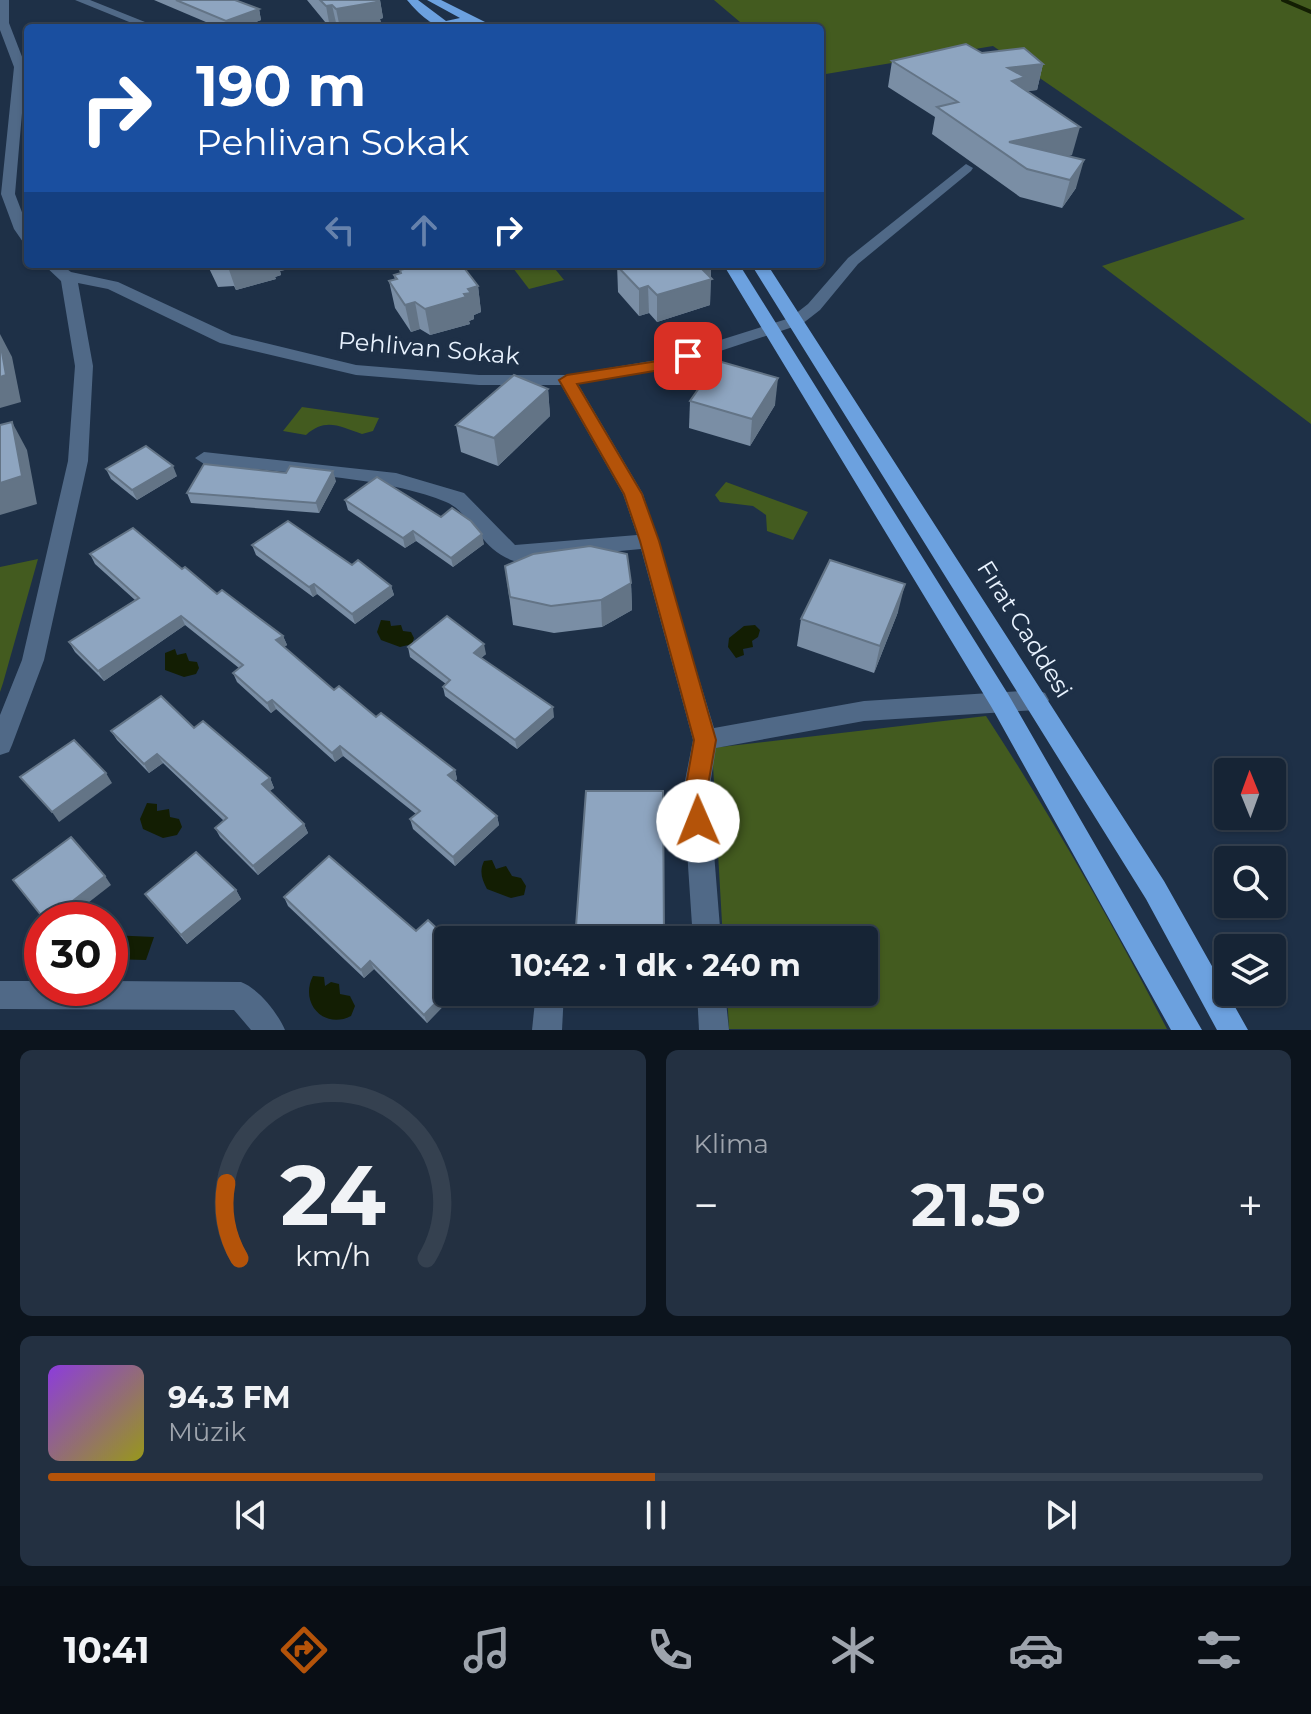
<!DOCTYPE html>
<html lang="tr">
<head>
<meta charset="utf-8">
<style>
  :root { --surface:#162435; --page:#233041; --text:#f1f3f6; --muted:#9ea4ad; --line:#354150; --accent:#b45309 }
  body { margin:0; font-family:Montserrat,sans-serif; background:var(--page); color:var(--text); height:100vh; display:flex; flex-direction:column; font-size:30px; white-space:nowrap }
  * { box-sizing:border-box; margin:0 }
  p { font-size:26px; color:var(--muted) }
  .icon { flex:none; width:44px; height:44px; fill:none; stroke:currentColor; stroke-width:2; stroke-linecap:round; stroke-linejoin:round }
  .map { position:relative; height:1030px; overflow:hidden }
  .drawer { display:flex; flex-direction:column; gap:20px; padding:20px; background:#0c141d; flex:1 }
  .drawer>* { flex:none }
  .top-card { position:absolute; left:24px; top:24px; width:800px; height:244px; border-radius:8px; box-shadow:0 2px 6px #0004,0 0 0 2px var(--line); background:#1a4fa0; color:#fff; overflow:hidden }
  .needle { width:52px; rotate:359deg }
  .controls { position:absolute; left:1214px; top:758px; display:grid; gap:16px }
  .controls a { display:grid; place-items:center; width:72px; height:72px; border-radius:8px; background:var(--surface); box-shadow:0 2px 6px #0004,0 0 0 2px var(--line); font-size:40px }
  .speed { position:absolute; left:24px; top:902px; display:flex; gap:16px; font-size:40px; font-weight:700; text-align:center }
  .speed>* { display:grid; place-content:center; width:104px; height:104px; border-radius:50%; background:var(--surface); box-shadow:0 2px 6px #0004,0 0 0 2px var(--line); line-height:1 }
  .speed .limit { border:12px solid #d22; background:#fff; color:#111 }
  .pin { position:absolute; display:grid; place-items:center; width:68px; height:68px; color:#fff; margin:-34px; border-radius:16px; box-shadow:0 4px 12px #0006 }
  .me { position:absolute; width:88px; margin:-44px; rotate:359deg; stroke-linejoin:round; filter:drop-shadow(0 0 6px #0008) }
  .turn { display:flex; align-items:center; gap:28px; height:168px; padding:0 40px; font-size:36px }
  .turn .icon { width:104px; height:104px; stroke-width:2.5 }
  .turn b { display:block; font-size:56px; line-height:68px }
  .lanes { display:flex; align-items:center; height:76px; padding:0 40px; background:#0003; justify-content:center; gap:40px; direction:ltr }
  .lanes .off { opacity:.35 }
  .big { font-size:60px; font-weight:700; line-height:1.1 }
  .drawer .card { flex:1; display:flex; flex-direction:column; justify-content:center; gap:12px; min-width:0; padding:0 28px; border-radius:12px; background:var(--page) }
  .drawer .dial { align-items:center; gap:0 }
  .dial svg { height:208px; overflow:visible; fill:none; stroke:var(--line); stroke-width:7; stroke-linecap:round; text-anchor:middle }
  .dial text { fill:var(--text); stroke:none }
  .song { display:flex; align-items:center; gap:24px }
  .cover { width:96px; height:96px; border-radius:12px; background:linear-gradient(135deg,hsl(270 70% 55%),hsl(60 70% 35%)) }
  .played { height:8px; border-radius:4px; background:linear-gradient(90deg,var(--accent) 50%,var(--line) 50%) }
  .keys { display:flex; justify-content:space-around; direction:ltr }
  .heat { display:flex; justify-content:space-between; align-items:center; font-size:44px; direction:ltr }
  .drawer .tiles { flex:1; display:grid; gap:20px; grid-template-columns:1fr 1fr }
  .card:last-child { grid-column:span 2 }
  .trip { position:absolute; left:434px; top:926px; width:444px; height:80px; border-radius:8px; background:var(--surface); box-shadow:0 2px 6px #0004,0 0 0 2px var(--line); font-weight:700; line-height:80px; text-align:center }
  .menu { display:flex; height:128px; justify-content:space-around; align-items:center; background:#090e15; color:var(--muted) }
  .menu .icon { width:56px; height:56px }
  .menu .selected { color:var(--accent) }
  .menu b { font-size:36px; color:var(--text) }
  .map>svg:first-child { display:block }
  .green { fill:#435b1f }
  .water { fill:#131e03 }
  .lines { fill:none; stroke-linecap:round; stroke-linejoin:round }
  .stream { stroke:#131e03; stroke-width:4 }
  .minor { fill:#506987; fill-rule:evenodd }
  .major { fill:#6ca1df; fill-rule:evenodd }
  .wall { fill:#7a8ea5 }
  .shaded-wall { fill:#637486 }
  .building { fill:#8ea5c0; stroke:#637486; stroke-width:2 }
  .route { fill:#b45309; stroke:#753606; stroke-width:2 }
  .labels { text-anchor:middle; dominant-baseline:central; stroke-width:8; stroke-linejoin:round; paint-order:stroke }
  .street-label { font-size:24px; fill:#e8f2fe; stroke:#1e3047 }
</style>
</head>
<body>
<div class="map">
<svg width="1311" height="1030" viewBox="0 0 1311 1030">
  <rect width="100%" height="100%" fill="#1e3047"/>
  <g class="green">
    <polygon points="714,0 1311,0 1311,424 1102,266 1245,219 993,46 820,75 820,28 747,28"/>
    <polygon points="510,264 551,264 564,280 529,289"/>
    <path d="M302,407l77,11 -6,13 -11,3c-22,-7 -36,-17 -56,1l-23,-4z"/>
    <polygon points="726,482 808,512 793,540 767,531 766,515 753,506 720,502 715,495"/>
    <polygon points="38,559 3,683 0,692 0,567"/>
    <path d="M986,716c66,101 125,205 181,313h-438l-2,-37h137v-52h-141l-11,-192z"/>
  </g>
  <g class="water">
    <polygon points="381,620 390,621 391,626 401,625 403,631 411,632 414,638 412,644 400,647 381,640 377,632"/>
    <polygon points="755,625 760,630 758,637 752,641 753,647 743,649 744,655 736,658 728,647 729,638 744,626"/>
    <polygon points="175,649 177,655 186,653 189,661 197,662 199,668 196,674 184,677 165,670 165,653"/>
    <polygon points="147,803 157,804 157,811 169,809 170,817 179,819 182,827 177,835 163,838 143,829 140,819"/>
    <path d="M492,860l4,9 10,-3 6,10 9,2 5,8 -2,9 -13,3 -24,-9c-5,-10 -8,-17 -3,-28z"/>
    <polygon points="110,935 154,937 146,960 110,959"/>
    <path d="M313,976l11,1 1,9 6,-4 8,2 1,10 10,2 5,10 -4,10c-27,14 -52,-13 -38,-40z"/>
  </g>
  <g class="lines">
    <polyline class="stream" points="1283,0 1311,12"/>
    <g class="minor">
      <polygon points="0,0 9,0 9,23 26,67 15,194 28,228 28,243 23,242 14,229 1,194 14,67 0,30"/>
      <polygon points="75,0 90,0 160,28 144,28"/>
      <polygon points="436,20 442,23 440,25 404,28"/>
      <path d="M966,164l7,4 -2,3 -113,93 -38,46 -18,14 -136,45 -88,15 65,110 71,234 150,-27 173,-11 8,3 4,7 -4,7 -8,3 -173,11 -148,27 -7,43 12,149h-28l-10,-149 10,-51 -52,-191 -127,12c-34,-11 -43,-49 -68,-59 -67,-27 -169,-29 -242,-38l-9,-6 9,-6 192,21 68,20 51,52 122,-10 -14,-41 -62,-109h-82l-123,-10 -136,-32 -112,-54 -30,-6 15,83 -5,95 -44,199 -32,85 -3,7 -9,3v-40l22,-55 46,-199 7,-95 -14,-85 -18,-17h17l11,8 47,10 114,53 124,30 123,10h88l90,-15 133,-42 18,-14 40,-46z"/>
      <path d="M0,981h42v7h68v-7l131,1c18,7 36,30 44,48h-34l-17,-20 -234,-1z"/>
      <polygon points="536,992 564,992 562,1030 532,1030"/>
      <polygon points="697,992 725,992 729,1030 699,1030"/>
    </g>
    <g class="major">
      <path d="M407,0h11l28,21 14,-3 -33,-18h14l56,28h-15l-13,-6c-25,16 -46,-3 -62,-22z"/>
      <polygon points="723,264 739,264 1008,694 1202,1030 1171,1030 992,708"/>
      <polygon points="751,264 767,264 1164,881 1248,1030 1217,1030 1146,899"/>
    </g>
  </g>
  <g class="wall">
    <polygon points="154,0 235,0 259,9 261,20 240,28 220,28"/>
    <polygon points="307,0 380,0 383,18 380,19 381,23 357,28 338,28 337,27 330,28"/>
    <polygon points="982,53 1043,64 1037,90 1027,91 1072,155 1067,156 1076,188 1062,208 1020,197 932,134 935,117 888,87 892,61"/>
    <polygon points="207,264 287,264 289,269 280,271 281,275 275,277 276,279 236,290 234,286 218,287"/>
    <polygon points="617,264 707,264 711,268 710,305 657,322 649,313 639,316 618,292"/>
    <polygon points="400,270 478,286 481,312 474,315 474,319 469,321 470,324 430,335 420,329 411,332 395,308 389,281 395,280 394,275 400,273"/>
    <polygon points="548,389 550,416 498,466 461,452 456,425"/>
    <polygon points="690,401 775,405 750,446 689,428"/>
    <polygon points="106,469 177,476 137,500 111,479"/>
    <polygon points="286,473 336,481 319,513 191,503 187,493"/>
    <polygon points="345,500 441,517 484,544 453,567 416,541 405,548 348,510"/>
    <polygon points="252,545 352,565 391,586 394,595 355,624 317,594 313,597 256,555"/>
    <polygon points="90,554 182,569 217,594 283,636 287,645 284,647 334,690 455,770 457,779 455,781 497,816 499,825 455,866 413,829 410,819 416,814 343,756 335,762 276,709 271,713 237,682 233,673 239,668 185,625 104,681 75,652 69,642 135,600 95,564"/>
    <polygon points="505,566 631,583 632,610 602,627 554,633 513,625"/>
    <polygon points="898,612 874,673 797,646 801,619"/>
    <polygon points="408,647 486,654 481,658 554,717 517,749 445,696 443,687 446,684 410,657"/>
    <polygon points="194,728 270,778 274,788 269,791 304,824 308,833 258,875 220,837 215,828 224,821 163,763 149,773 117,740 111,731"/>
    <polygon points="236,890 241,899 187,944 145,894"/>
    <polygon points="284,897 448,992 457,992 427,1023 374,969 364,978 288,906"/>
  </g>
  <g class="shaded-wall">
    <polygon points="374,0 380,0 383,18 380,19 381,23 357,28 340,28 336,9"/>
    <polygon points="332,5 337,27 330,28 326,6"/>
    <polygon points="259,9 261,20 240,28 228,28 226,21"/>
    <polygon points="1043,64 1037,90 1009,93 1008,68"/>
    <polygon points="1080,127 1072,155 1021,165 1009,142"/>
    <polygon points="1084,160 1076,188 1062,208 1070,180"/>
    <polygon points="227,264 287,264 289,269 280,271 281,275 275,277 276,279 236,290"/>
    <polygon points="711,268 710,305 657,322 657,295 703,270"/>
    <polygon points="478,286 481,312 474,315 474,319 469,321 470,324 430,335 425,309 464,294 468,289"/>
    <polygon points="648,286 649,313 639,316 639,289"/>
    <polygon points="415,302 420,329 411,332 405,305"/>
    <polygon points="0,334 12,357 21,402 0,408"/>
    <polygon points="778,378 775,405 750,446 752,419"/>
    <polygon points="548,389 550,416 498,466 494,438"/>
    <polygon points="12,422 27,450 37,504 0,515 0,483"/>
    <polygon points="173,466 177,476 137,500 132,490"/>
    <polygon points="333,471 336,481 319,513 316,503"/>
    <polygon points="413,531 416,541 405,548 403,538"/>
    <polygon points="482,534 484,544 453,567 451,558"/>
    <polygon points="631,583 632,610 602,627 601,600"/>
    <polygon points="314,584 317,594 313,597 309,587"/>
    <polygon points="905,584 898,612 874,673 880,646"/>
    <polygon points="391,586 394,595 355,624 352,614"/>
    <polygon points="181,616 185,625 104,681 98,671"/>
    <polygon points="283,636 287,645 280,650 276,640"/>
    <polygon points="484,644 486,654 475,663 474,653"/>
    <polygon points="272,700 276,709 271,713 267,703"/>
    <polygon points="553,707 554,717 517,749 515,740"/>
    <polygon points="340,746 343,756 335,762 332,753"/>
    <polygon points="157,754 163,763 149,773 144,764"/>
    <polygon points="455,770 457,779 451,785 448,775"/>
    <polygon points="106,773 112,783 59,822 52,812"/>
    <polygon points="270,778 274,788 266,794 262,784"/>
    <polygon points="497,816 499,825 455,866 453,857"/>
    <polygon points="304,824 308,833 258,875 253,866"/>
    <polygon points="105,876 111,885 66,920 48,920"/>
    <polygon points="236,890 241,899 187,944 181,935"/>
    <polygon points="370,961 374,969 364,978 361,970"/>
    <polygon points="448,990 448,992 457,992 427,1023 424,1015"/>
  </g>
  <g class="building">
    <polygon points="176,0 235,0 259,9 226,21"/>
    <polygon points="320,0 376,0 377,2 336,9 332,5 326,6"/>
    <polygon points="150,25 152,28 137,28"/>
    <polygon points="966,44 982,53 1024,48 1043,64 1008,68 1025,77 1012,81 1080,127 1009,142 1084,160 1070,180 1027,169 937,107 958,102 892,61"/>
    <polygon points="423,264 461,264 478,286 468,289 471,293 464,294 466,297 425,309 415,302 405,305 389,281 397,279 394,275 401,273 400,270"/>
    <polygon points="624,264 707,264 711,268 703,270 712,279 657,295 648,286 639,289 617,266"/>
    <polygon points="0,341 6,375 0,377"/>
    <polygon points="718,361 778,378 752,419 690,401"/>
    <polygon points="514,375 548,389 494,438 456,425"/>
    <polygon points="12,422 22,476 0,483 0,425"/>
    <polygon points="146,446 173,466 132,490 106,469"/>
    <polygon points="204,464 286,473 290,466 333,471 316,503 187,493"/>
    <polygon points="377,477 441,517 452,508 471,521 482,534 451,558 413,531 403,538 345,500"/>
    <polygon points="288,521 352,565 358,560 391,586 352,614 314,584 309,587 252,545"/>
    <polygon points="133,528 182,569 185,567 217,594 222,590 283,636 276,640 334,690 339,686 376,717 381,713 455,770 448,775 497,816 453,857 410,819 420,811 340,746 332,753 272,700 267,703 233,673 243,665 181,616 98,671 69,642 139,598 90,554"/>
    <polygon points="590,546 627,554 631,583 601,600 551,606 510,597 505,566 533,554"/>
    <polygon points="830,560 905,584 880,646 801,619"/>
    <polygon points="447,616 484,644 474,653 553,707 515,740 443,687 450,680 408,647"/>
    <polygon points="161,696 194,728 203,721 270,778 262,784 304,824 253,866 215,828 227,818 157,754 144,764 111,731"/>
    <polygon points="74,740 106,773 52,812 20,777"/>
    <polygon points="586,791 663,791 664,940 575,940"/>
    <polygon points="71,837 105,876 48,920 45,920 13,880"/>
    <polygon points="196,852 236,890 181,935 145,894"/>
    <polygon points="329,856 416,931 428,920 449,940 448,990 424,1015 370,961 361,970 284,897"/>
  </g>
  <polygon class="route" points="688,351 695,356 693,360 660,370 577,384 642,494 659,541 716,740 707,791 710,821 706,828 698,831 690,828 685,791 694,740 640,541 624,494 559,380 567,375 658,361"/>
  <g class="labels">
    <g class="street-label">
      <text transform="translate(429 348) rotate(5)">Pehlivan Sokak</text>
      <text transform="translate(1025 629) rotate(58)">Fırat Caddesi</text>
    </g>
  </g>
</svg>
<div class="controls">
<a><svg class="needle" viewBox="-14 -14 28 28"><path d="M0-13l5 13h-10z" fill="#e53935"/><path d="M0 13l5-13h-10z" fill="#9ea4ad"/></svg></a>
<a><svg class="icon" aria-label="search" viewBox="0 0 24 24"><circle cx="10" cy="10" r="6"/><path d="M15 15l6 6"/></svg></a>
<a><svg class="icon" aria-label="layers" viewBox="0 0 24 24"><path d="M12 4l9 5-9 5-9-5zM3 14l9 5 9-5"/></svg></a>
</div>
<div class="speed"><div class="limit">30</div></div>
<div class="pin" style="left:688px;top:356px;background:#d93025"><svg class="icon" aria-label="arrive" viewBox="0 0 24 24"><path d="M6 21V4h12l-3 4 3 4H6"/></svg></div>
<svg class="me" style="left:698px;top:821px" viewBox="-20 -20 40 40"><circle r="19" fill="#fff"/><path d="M0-13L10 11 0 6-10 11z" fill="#b45309"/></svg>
<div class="trip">10:42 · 1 dk · 240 m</div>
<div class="top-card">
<div class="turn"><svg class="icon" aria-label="right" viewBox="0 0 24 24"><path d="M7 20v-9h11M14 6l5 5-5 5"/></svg><div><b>190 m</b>Pehlivan Sokak</div></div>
<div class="lanes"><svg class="icon off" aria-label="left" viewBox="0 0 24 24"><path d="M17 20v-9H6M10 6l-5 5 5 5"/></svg><svg class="icon off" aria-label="ahead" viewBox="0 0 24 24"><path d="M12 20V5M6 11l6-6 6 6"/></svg><svg class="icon" aria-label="right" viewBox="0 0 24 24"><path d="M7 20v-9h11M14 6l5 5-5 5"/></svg></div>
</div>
</div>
<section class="drawer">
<div class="tiles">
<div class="card dial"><svg viewBox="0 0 100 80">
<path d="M14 69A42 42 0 1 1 86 69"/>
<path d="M14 69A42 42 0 0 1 9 40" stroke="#b45309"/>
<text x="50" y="56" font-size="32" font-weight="700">24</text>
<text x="50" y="72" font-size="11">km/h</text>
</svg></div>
<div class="card"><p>Klima</p>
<div class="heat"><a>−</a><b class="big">21.5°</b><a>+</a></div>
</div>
<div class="card">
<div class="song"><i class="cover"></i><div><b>94.3 FM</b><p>Müzik</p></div></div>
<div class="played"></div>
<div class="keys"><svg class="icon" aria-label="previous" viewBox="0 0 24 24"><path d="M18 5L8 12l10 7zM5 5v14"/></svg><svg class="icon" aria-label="pause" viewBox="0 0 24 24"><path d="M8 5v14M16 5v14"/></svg><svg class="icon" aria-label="next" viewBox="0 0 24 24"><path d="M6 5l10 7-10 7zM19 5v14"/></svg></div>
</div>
</div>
</section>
<nav class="menu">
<b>10:41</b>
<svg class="icon selected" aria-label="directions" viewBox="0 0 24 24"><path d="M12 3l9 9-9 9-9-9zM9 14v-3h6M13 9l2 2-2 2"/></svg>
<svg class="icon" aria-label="music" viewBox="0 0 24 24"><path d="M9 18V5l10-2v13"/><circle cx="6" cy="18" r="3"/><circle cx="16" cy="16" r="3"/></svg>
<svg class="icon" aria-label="phone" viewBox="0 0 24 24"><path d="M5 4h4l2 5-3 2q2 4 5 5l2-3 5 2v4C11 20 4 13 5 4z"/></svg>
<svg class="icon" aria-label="climate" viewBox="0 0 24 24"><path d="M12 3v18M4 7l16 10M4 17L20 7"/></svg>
<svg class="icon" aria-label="car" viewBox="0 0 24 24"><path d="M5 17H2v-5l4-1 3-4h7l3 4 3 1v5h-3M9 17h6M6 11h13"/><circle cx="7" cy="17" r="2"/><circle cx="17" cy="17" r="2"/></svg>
<svg class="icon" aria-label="filters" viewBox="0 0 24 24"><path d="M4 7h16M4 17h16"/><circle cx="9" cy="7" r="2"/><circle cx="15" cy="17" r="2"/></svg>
</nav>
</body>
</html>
